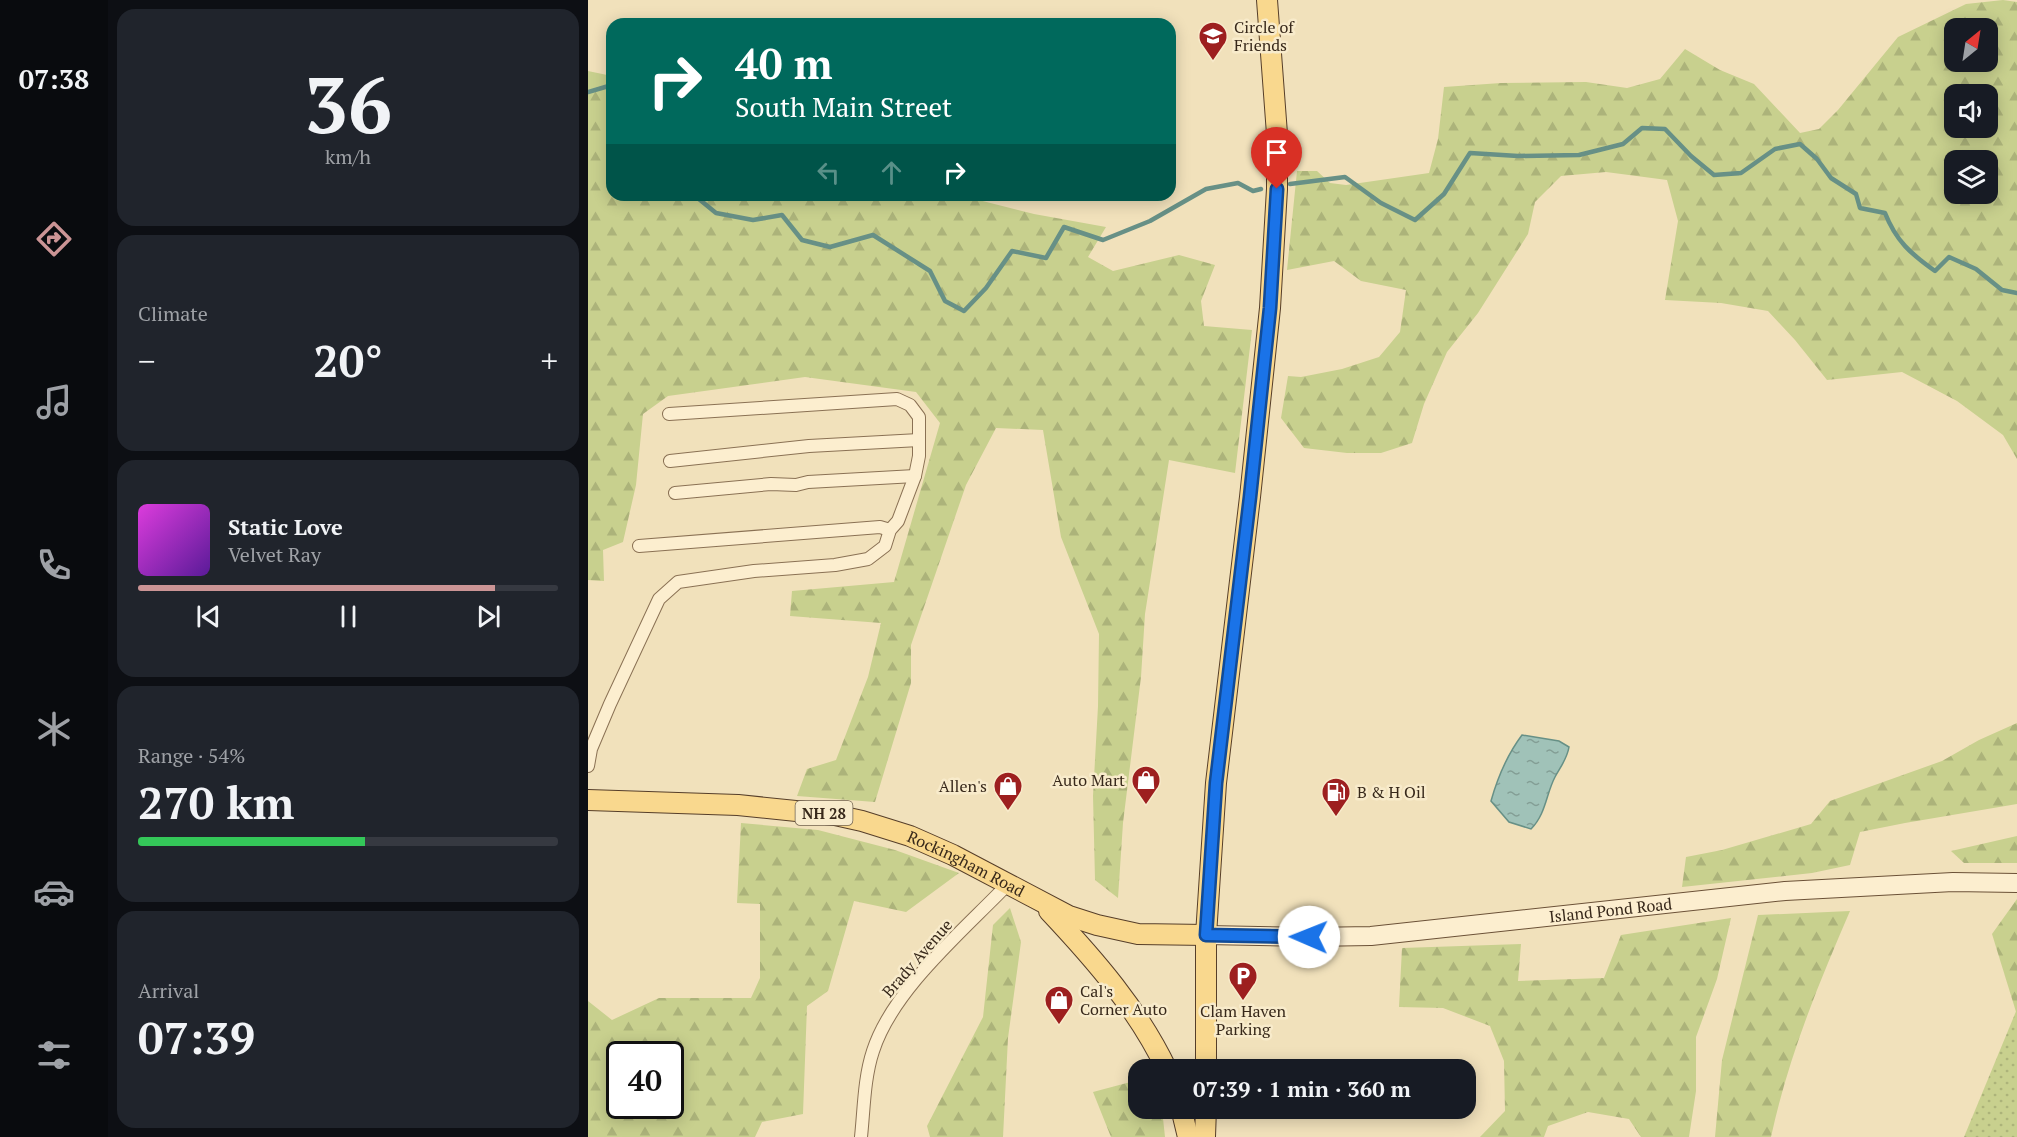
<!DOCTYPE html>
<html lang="en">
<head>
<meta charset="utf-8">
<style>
  :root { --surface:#171b24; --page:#20242c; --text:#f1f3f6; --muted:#9ea1a6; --line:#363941; --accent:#cb9495 }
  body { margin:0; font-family:"PT Serif",serif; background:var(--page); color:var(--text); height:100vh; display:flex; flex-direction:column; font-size:22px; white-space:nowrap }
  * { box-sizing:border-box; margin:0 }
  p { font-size:20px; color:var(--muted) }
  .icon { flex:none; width:33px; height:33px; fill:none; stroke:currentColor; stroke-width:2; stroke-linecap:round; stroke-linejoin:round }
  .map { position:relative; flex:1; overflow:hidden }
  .panel { display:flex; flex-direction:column; gap:9px; padding:9px; background:#0d0f14; width:480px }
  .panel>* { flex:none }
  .banner { position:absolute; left:18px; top:18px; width:570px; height:183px; border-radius:18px; box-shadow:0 3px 15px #0003; background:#00695c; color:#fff; overflow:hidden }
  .needle { width:39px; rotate:30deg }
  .controls { position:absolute; left:1356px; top:18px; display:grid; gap:12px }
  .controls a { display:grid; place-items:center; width:54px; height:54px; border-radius:12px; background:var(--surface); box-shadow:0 3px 15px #0003; font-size:30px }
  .speed { position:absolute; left:18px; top:1041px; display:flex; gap:12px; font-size:30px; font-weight:700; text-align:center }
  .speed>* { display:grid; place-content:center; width:78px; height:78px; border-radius:50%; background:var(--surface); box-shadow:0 3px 15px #0003; line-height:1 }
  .speed .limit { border:3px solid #111; border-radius:9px; background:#fff; color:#111 }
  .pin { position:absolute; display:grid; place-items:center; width:51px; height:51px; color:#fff; margin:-62px -26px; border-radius:50% 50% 50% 0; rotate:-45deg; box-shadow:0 0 6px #0007 }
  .pin .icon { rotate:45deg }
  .me { position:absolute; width:66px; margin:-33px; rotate:271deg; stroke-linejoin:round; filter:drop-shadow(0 0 4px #0008) }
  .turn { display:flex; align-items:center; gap:21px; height:126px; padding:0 30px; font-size:27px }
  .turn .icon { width:78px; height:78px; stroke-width:2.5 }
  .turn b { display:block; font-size:42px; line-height:51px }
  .lanes { display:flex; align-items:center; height:57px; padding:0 30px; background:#0003; justify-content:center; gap:30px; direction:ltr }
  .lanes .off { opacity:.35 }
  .big { font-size:45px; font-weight:700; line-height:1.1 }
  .panel .card { flex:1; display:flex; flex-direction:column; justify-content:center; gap:9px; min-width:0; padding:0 21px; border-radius:18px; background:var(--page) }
  .panel .dial { align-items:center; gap:0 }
  .dial b { font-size:78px; line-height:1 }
  .song { display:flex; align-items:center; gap:18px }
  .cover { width:72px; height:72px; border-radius:9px; background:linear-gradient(135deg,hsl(300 70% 55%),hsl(270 70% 35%)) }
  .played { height:6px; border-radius:3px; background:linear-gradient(90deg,var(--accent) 85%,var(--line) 85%) }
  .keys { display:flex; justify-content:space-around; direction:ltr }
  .heat { display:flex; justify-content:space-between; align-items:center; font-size:33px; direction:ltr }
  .charge { height:9px; border-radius:4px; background:linear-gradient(90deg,#34c759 54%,var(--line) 0) }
  .trip { position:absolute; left:540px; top:1059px; width:348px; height:60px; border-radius:18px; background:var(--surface); box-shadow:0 3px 15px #0003; font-weight:700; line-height:60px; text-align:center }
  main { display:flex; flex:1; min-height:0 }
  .tab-bar { display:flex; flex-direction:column; width:108px; justify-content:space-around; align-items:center; background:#090b0e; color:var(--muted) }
  .tab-bar .icon { width:42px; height:42px }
  .tab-bar .active { color:var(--accent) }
  .tab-bar b { font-size:27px; color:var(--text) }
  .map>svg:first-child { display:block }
  .forest { fill:url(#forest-firs); fill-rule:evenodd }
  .park { fill:url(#park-dots) }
  .water { fill:url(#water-ripples); stroke:#679086; stroke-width:1.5 }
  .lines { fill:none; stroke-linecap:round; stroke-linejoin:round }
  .stream { stroke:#679086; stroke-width:4.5 }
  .street-casing { stroke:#8a7154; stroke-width:14 }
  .secondary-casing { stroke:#6b5137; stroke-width:20 }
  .primary-casing { stroke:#563e29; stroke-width:22 }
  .street { stroke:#fceecf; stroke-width:12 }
  .secondary { stroke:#fceecf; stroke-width:18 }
  .primary { stroke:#f9d88e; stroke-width:20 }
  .route-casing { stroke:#114b97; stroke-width:15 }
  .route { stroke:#1a73e8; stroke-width:10 }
  .labels { text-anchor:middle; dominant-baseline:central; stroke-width:5; stroke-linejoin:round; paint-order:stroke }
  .shield { fill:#f8ebcb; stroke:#71624f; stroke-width:1.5 }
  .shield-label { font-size:15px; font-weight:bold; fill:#37281a }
  .poi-label { font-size:16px; fill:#37281a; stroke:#f8ebcb; text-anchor:start }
  .street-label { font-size:16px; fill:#37281a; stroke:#f8ebcb }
</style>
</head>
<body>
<main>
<nav class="tab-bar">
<b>07:38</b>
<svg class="icon active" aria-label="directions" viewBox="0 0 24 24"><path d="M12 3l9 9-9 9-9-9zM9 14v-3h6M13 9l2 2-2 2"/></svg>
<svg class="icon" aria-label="music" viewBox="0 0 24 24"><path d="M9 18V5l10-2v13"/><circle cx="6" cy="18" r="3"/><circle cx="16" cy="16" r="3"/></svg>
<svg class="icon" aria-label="phone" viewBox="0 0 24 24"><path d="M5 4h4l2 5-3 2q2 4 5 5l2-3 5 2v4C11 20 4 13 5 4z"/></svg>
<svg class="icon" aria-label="climate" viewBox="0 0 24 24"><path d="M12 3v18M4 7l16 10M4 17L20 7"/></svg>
<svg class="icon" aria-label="car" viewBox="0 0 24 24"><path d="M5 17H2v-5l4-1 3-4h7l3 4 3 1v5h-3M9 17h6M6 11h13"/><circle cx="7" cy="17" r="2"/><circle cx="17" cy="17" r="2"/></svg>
<svg class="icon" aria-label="filters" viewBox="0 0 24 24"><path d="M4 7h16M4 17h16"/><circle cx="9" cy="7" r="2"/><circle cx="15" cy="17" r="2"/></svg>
</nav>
<section class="panel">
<div class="card dial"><b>36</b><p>km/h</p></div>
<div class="card"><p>Climate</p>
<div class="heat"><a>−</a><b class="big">20°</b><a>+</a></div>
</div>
<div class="card">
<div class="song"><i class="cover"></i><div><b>Static Love</b><p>Velvet Ray</p></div></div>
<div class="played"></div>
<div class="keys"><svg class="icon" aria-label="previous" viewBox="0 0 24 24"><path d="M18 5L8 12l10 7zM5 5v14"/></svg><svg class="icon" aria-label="pause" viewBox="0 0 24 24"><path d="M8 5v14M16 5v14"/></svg><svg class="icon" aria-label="next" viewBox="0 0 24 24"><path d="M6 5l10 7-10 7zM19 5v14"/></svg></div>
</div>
<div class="card"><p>Range · 54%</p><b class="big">270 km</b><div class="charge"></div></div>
<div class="card"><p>Arrival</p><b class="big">07:39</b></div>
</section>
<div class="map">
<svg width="1429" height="1137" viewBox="0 0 1429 1137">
  <defs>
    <pattern id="forest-firs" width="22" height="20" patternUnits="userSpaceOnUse" patternTransform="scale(1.5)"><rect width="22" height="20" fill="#c8d08e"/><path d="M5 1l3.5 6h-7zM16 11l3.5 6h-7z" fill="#acb37a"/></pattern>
    <pattern id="park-dots" width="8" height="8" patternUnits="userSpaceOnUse" patternTransform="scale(1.5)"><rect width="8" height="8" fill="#c8d08e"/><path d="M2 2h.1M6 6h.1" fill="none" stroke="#acb37a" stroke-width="1.8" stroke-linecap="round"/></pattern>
    <pattern id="water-ripples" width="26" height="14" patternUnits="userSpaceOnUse" patternTransform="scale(1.5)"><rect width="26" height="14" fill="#a0c2b8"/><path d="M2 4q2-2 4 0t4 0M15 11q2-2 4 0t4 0" fill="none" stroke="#839e95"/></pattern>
  </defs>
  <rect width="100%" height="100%" fill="#f1e1bb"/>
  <g class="forest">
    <path d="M1415,0l14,2v457l-14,-24 -46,-34 -55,-29 -75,8 -32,-40 -27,-29 -47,-8 -56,-3 13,-79 -11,-41 -61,-8 -45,4 -26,26 -7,32 -50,79 -31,39 -23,52 -12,39 -31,10h-34l-43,-5 -23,-30 7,-42 13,1 41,-8 37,-12 21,-25 6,-42 -45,-9 -27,-20 -47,9 10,-99h20l13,12 16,2 83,-12 9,-34 6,-52 57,-4 85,-1 41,6 33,-9 25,-30 35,21 34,14 46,49 19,-4 19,-19 60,-73 68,-33zM1400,28v34h-34v-34zM1400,94v34h-34v-34zM1400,160v34h-34v-34z"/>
    <polygon points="0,71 24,76 24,195 371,195 446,214 518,227 500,257 525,271 591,255 627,265 613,301 616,326 664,330 647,473 581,460 557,614 553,677 535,823 530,898 507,880 505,796 510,706 511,634 473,537 455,430 408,428 378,485 323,645 323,683 287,802 209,796 219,769 248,760 280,677 293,623 202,616 204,591 306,582 352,423 328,392 217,377 80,396 55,414 48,485 35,542 15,550 16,581 0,580"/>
    <polygon points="1429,723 1429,804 1317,823 1272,832 1262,865 1224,873 1094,887 1098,857 1134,850 1223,824 1242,801 1354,761 1391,740"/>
    <path d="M153,823l77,7 77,20 64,23 -53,39 -52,-11 -26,90 -21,15 -4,108 -41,8 -7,15h-167v-136l24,19 47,-22h92l9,-20v-74l-23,-1zM82,1054v52h-50v-52z"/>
    <polygon points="1429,836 1429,863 1376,863 1363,851"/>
    <polygon points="1429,899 1429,1015 1404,934"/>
    <polygon points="422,908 433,942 420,1038 415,1137 342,1137 339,1126 395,1017 405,925"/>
    <path d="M1262,911c-32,74 -62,147 -79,226h-56l7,-77 36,-145z"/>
    <polygon points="1143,918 1129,979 1108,1037 1108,1091 1101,1137 1053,1137 1041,1119 1000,1112 960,1126 956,1137 892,1137 917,1111 916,1061 902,1026 855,1008 811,1007 814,948 933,944 930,981 1016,978 1033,935"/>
    <polygon points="550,1080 550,1108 574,1109 577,1137 523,1137 505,1092"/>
  </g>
  <polygon class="park" points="1429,1009 1429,1137 1376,1137"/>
  <path class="water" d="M934,735l37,6 10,6c-2,12 -8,19 -14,30 -9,17 -9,37 -24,52l-22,-7 -18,-21c7,-25 16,-46 31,-66z"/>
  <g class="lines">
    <g class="stream">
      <polyline points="0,92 24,85"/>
      <path d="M702,184l55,-7 36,26 34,17 29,-26 26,-41 48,3 61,-1 44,-11 19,-16 23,1 26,27 23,19 27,-2 34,-24 25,-5 17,15 14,19 25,16 4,14 25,5c11,28 26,41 50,58l14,-14 27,12 26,21 15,3"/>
      <polyline points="106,195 128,213 165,220 194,215 214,240 242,247 285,235 342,271 357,301 376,311 398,288 424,251 458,258 476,227 515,240 562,221 618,189 650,183 665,191 673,189"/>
    </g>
    <g class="street-casing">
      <g id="street">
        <polyline points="82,461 221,446 331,440"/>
        <polyline points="87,493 183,484 208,485 220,482 327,476"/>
        <polyline points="51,546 292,527 302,530"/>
        <polyline points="0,766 3,749 22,704 71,599 90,582 166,571 247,565 280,559 297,546 302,530 310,521 327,476 331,456 331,417 322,405 309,399 81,414"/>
        <path d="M273,1137c3,-28 3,-59 12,-86 20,-62 90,-120 135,-167"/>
      </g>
    </g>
    <g class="secondary-casing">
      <g id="secondary">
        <path id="s1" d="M618,935l103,2 62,-1 414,-45 168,-9 64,1"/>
      </g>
    </g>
    <g class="primary-casing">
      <g id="primary">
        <path id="s2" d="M0,800l150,5 97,10 27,6 48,15 43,19 116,61 28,9 41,9 68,1"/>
        <path d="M461,911c46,49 89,98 118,159"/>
        <polyline points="618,1070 618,935 628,783 662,497 682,308 689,189 689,134 679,0"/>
        <polyline points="593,1108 600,1137"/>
        <polyline points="617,1137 618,1108"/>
      </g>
    </g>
    <use href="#street" class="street"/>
    <use href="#secondary" class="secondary"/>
    <use href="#primary" class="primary"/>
  </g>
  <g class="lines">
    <g class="route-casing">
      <polyline id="route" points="689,189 682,308 662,497 628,783 618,935 721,937"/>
    </g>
    <use href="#route" class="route"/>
  </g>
  <defs>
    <g id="school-pin" transform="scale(1.5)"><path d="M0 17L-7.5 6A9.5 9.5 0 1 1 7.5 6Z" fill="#9d1f1f" stroke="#f8ebcb"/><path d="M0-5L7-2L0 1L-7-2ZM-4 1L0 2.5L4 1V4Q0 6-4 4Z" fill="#fff"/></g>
    <g id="shop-pin" transform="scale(1.5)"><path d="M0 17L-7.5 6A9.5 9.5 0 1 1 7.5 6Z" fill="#9d1f1f" stroke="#f8ebcb"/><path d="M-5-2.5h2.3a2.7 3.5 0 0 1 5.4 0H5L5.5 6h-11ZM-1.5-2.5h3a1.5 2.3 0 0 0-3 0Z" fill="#fff"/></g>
    <g id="fuel-pin" transform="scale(1.5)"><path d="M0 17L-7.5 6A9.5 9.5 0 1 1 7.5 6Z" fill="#9d1f1f" stroke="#f8ebcb"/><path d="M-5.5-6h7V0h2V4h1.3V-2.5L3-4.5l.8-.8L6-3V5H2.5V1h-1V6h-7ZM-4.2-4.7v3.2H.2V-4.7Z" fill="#fff"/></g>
    <g id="parking-pin" transform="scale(1.5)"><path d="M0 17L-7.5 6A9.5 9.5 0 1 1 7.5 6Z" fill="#9d1f1f" stroke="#f8ebcb"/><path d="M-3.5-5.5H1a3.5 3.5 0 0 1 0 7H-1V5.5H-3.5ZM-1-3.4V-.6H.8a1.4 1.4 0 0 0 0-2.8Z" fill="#fff"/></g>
  </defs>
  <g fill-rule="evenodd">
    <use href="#school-pin" x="625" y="36"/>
    <use href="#shop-pin" x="558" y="780"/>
    <use href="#shop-pin" x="420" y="786"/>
    <use href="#fuel-pin" x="748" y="792"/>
    <use href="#parking-pin" x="655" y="976"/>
    <use href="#shop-pin" x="471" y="1000"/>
  </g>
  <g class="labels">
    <rect class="shield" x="207.5" y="801" width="57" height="24" rx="4.5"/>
    <g class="shield-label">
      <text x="236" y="813">NH 28</text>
    </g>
    <g class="poi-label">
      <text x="646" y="27">Circle of<tspan x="646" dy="18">Friends</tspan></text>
      <text x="537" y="780" text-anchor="end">Auto Mart</text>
      <text x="399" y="786" text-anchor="end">Allen's</text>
      <text x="769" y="792">B &amp; H Oil</text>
      <text x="492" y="991">Cal's<tspan x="492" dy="18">Corner Auto</tspan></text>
      <text x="655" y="1011" text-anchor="middle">Clam Haven<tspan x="655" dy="18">Parking</tspan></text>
    </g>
    <g class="street-label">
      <text stroke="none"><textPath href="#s2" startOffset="388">Rockingham Road</textPath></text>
      <text stroke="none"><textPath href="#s1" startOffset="406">Island Pond Road</textPath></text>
      <text transform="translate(329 958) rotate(-49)">Brady Avenue</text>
    </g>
  </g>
</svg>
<div class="controls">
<a><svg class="needle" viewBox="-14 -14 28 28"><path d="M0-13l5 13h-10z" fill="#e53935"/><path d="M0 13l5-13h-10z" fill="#9ea1a6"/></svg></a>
<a><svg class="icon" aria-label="sound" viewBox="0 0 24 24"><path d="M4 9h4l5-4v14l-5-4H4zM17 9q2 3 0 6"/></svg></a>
<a><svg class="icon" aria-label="layers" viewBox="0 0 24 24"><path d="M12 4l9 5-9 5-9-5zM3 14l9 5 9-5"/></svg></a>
</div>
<div class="speed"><div class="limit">40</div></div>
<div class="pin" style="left:689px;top:189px;background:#d93025"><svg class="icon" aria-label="arrive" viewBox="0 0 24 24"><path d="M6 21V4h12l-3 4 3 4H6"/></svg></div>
<svg class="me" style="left:721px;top:937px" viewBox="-20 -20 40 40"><circle r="19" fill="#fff"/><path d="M0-13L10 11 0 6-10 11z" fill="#1a73e8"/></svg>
<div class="trip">07:39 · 1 min · 360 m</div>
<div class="banner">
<div class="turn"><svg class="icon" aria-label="right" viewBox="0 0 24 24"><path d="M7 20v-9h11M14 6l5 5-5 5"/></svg><div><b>40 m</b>South Main Street</div></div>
<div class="lanes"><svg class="icon off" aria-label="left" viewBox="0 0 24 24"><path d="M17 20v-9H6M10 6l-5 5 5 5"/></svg><svg class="icon off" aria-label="ahead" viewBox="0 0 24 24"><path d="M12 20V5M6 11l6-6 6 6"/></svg><svg class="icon" aria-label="right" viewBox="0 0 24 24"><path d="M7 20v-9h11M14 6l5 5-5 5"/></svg></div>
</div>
</div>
</main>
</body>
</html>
